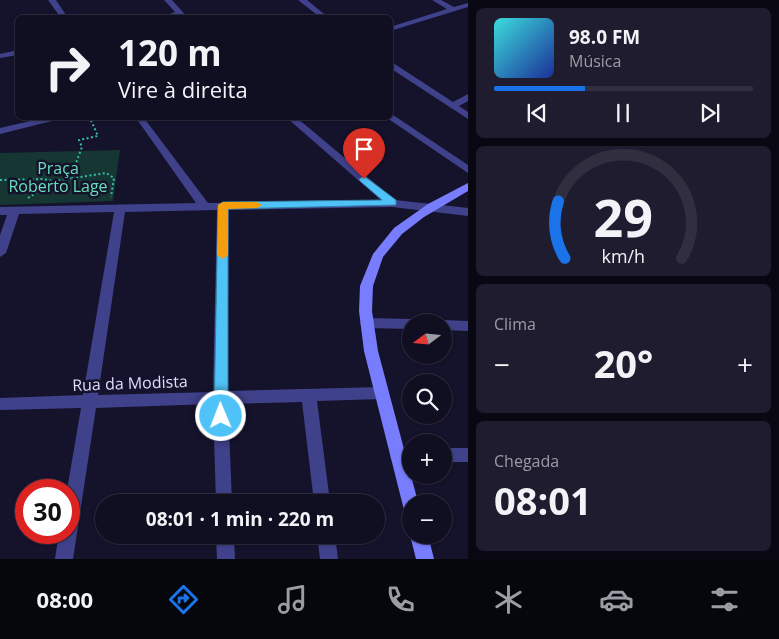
<!DOCTYPE html>
<html lang="pt">
<head>
<meta charset="utf-8">
<style>
  :root { --surface:#100e21; --page:#1e1c2e; --text:#f1f3f6; --muted:#9c9ca5; --line:#302e3f; --accent:#1a73e8 }
  body { margin:0; font-family:"Open Sans",sans-serif; background:var(--page); color:var(--text); height:100vh; display:flex; flex-direction:column; font-size:19px; white-space:nowrap }
  * { box-sizing:border-box; margin:0 }
  p { font-size:16px; color:var(--muted) }
  .icon { flex:none; width:28px; height:28px; fill:none; stroke:currentColor; stroke-width:2; stroke-linecap:round; stroke-linejoin:round }
  .map { position:relative; flex:1; overflow:hidden }
  .side { display:flex; flex-direction:column; gap:8px; padding:8px; background:#090812; width:311px }
  .side>* { flex:none }
  .guide { position:absolute; left:15px; top:15px; width:378px; height:105px; border-radius:8px; box-shadow:0 1px 4px #0004,0 0 0 1px var(--line); background:#100e21; color:var(--text); overflow:hidden }
  .needle { width:32px; rotate:254deg }
  .fabs { position:absolute; left:402px; top:314px; display:grid; gap:10px }
  .fabs a { display:grid; place-items:center; width:50px; height:50px; border-radius:50%; background:var(--surface); box-shadow:0 1px 4px #0004,0 0 0 1px var(--line); font-size:25px }
  .speed { position:absolute; left:15px; top:479px; display:flex; gap:10px; font-size:25px; font-weight:700; text-align:center }
  .speed>* { display:grid; place-content:center; width:65px; height:65px; border-radius:50%; background:var(--surface); box-shadow:0 1px 4px #0004,0 0 0 1px var(--line); line-height:1 }
  .speed .limit { border:8px solid #d22; background:#fff; color:#111 }
  .pin { position:absolute; display:grid; place-items:center; width:42px; height:42px; color:#fff; margin:-51px -21px; border-radius:50% 50% 50% 0; rotate:-45deg; box-shadow:0 0 5px #0007 }
  .pin .icon { rotate:45deg }
  .me { position:absolute; width:55px; margin:-28px; rotate:359deg; stroke-linejoin:round; filter:drop-shadow(0 0 4px #0008) }
  .turn { display:flex; align-items:center; gap:18px; height:105px; padding:0 20px; font-size:22px }
  .turn .icon { width:65px; height:65px; stroke-width:2.5 }
  .turn b { display:block; font-size:35px; line-height:42px }
  .big { font-size:38px; font-weight:700; line-height:1.1 }
  .side .tile { flex:1; display:flex; flex-direction:column; justify-content:center; gap:8px; min-width:0; padding:0 18px; border-radius:8px; background:var(--page) }
  .side .dial { align-items:center; gap:0 }
  .dial svg { height:130px; overflow:visible; fill:none; stroke:var(--line); stroke-width:7; stroke-linecap:round; text-anchor:middle }
  .dial text { fill:var(--text); stroke:none }
  .song { display:flex; align-items:center; gap:15px }
  .cover { width:60px; height:60px; border-radius:8px; background:linear-gradient(135deg,hsl(180 70% 55%),hsl(230 70% 35%)) }
  .played { height:5px; border-radius:2px; background:linear-gradient(90deg,var(--accent) 35%,var(--line) 35%) }
  .keys { display:flex; justify-content:space-around; direction:ltr }
  .heat { display:flex; justify-content:space-between; align-items:center; font-size:28px; direction:ltr }
  .trip { position:absolute; left:95px; top:494px; width:290px; height:50px; border-radius:25px; background:var(--surface); box-shadow:0 1px 4px #0004,0 0 0 1px var(--line); font-weight:700; line-height:50px; text-align:center }
  .dock { display:flex; height:80px; justify-content:space-around; align-items:center; background:#06060d; color:var(--muted) }
  .dock .icon { width:35px; height:35px }
  .dock .current { color:var(--accent) }
  .dock b { font-size:22px; color:var(--text) }
  main { display:flex; flex:1; min-height:0 }
  .map>svg:first-child { display:block }
  .green { fill:#153633 }
  .lines { fill:none; stroke-linecap:round; stroke-linejoin:round }
  .path { stroke:#34bcab; stroke-width:2; stroke-dasharray:2 2.5; stroke-linecap:butt }
  .street { fill:#3f418a; fill-rule:evenodd }
  .secondary { fill:#777dfc; fill-rule:evenodd }
  .route { fill:#4fc3f7; stroke:#337fa1 }
  .slow { fill:#f59e0b }
  .labels { text-anchor:middle; dominant-baseline:central; stroke-width:5; stroke-linejoin:round; paint-order:stroke }
  .park-label { font-size:16px; fill:#69dfb9; stroke:#15122c }
  .street-label { font-size:16px; fill:#dfdefe; stroke:#15122c }
</style>
</head>
<body>
<main>
<div class="map">
<svg width="468" height="559" viewBox="0 0 468 559">
  <rect width="100%" height="100%" fill="#15122c"/>
  <polygon class="green" points="120,150 113,201 0,205 0,153"/>
  <g class="lines">
    <g class="path">
      <polyline points="70,179 82,147 79,140 98,136 90,118"/>
      <polyline points="0,180 42,179 55,181 106,173 114,178 111,197"/>
      <polyline points="28,198 55,181"/>
    </g>
    <g class="street">
      <polygon points="48,0 56,0 68,18 61,18"/>
      <polygon points="164,0 172,0 188,18 179,16 160,18 175,12"/>
      <polygon points="298,0 307,0 329,18 321,18"/>
      <polygon points="432,0 441,0 454,7 468,3 468,7 390,31 390,27 447,9"/>
      <polygon points="18,50 18,55 0,58 0,54"/>
      <polygon points="390,61 453,102 468,94 468,101 459,106 468,112 468,119 390,68"/>
      <polygon points="390,113 468,165 468,173 387,118 390,118"/>
      <polygon points="43,118 58,118 56,120 0,134 0,128"/>
      <path d="M136,118h8l64,85 173,-3 -94,-82h10l98,82 73,8v8l-76,-9 -163,3 -2,181 155,-4 5,2 2,4 -2,4 -5,2 -65,2 13,101h-16l-12,-100 -74,2 4,98h-16l-3,-98 -117,4 -23,151h-18l4,-27h10v-42h-2l14,-82 -81,2v-12l83,-3 31,-183 -95,2 -13,39 -6,4v-22l7,-20h-7v-8l196,-4zM217,210l-4,182 -115,3 27,-183z"/>
      <polygon points="367,318 411,319 417,322 411,322 411,329 367,328 362,327 360,323 362,319"/>
      <polygon points="444,320 468,321 468,331 444,330 444,322 439,322"/>
      <rect x="444" y="448" width="24" height="14"/>
      <polygon points="398,449 411,449 411,463 398,463 392,461 390,456 392,451"/>
      <polygon points="216,535 234,535 235,559 217,559"/>
      <polygon points="317,535 335,535 338,559 320,559"/>
    </g>
    <g class="secondary">
      <polygon points="468,183 468,191 424,217 402,234 383,257 373,286 372,311 378,351 418,502 411,502 411,514 405,512 403,506 364,351 359,311 360,286 373,254 394,228 428,204"/>
      <polygon points="411,533 411,535 428,535 434,559 416,559 410,535"/>
    </g>
  </g>
  <polygon class="route" points="364,176 396,200 396,205 228,209 228,416 226,420 221,422 216,420 214,416 218,205 223,202 382,200 360,181 359,179"/>
  <polygon class="slow" points="223,202 257,202 262,205 257,208 228,209 228,255 223,259 217,255 218,205"/>
  <g class="labels">
    <g class="park-label">
      <text x="58" y="168">Praça<tspan x="58" dy="18">Roberto Lage</tspan></text>
    </g>
    <g class="street-label">
      <text transform="translate(130 383) rotate(-2)">Rua da Modista</text>
    </g>
  </g>
</svg>
<div class="fabs">
<a><svg class="needle" viewBox="-14 -14 28 28"><path d="M0-13l5 13h-10z" fill="#e53935"/><path d="M0 13l5-13h-10z" fill="#9c9ca5"/></svg></a>
<a><svg class="icon" aria-label="search" viewBox="0 0 24 24"><circle cx="10" cy="10" r="6"/><path d="M15 15l6 6"/></svg></a>
<a>+</a>
<a>−</a>
</div>
<div class="speed"><div class="limit">30</div></div>
<div class="pin" style="left:364px;top:179px;background:#d93025"><svg class="icon" aria-label="arrive" viewBox="0 0 24 24"><path d="M6 21V4h12l-3 4 3 4H6"/></svg></div>
<svg class="me" style="left:221px;top:416px" viewBox="-20 -20 40 40"><circle r="17" fill="#4fc3f7" stroke="#fff" stroke-width="3"/><path d="M0-11L8 9 0 5-8 9z" fill="#fff"/></svg>
<div class="trip">08:01 · 1 min · 220 m</div>
<div class="guide">
<div class="turn"><svg class="icon" aria-label="right" viewBox="0 0 24 24"><path d="M7 20v-9h11M14 6l5 5-5 5"/></svg><div><b>120 m</b>Vire à direita</div></div>
</div>
</div>
<section class="side">
<div class="tile">
<div class="song"><i class="cover"></i><div><b>98.0 FM</b><p>Música</p></div></div>
<div class="played"></div>
<div class="keys"><svg class="icon" aria-label="previous" viewBox="0 0 24 24"><path d="M18 5L8 12l10 7zM5 5v14"/></svg><svg class="icon" aria-label="pause" viewBox="0 0 24 24"><path d="M8 5v14M16 5v14"/></svg><svg class="icon" aria-label="next" viewBox="0 0 24 24"><path d="M6 5l10 7-10 7zM19 5v14"/></svg></div>
</div>
<div class="tile dial"><svg viewBox="0 0 100 80">
<path d="M14 69A42 42 0 1 1 86 69"/>
<path d="M14 69A42 42 0 0 1 10 34" stroke="#1a73e8"/>
<text x="50" y="56" font-size="32" font-weight="700">29</text>
<text x="50" y="72" font-size="11">km/h</text>
</svg></div>
<div class="tile"><p>Clima</p>
<div class="heat"><a>−</a><b class="big">20°</b><a>+</a></div>
</div>
<div class="tile"><p>Chegada</p><b class="big">08:01</b></div>
</section>
</main>
<nav class="dock">
<b>08:00</b>
<svg class="icon current" aria-label="directions" viewBox="0 0 24 24"><path d="M12 3l9 9-9 9-9-9zM9 14v-3h6M13 9l2 2-2 2"/></svg>
<svg class="icon" aria-label="music" viewBox="0 0 24 24"><path d="M9 18V5l10-2v13"/><circle cx="6" cy="18" r="3"/><circle cx="16" cy="16" r="3"/></svg>
<svg class="icon" aria-label="phone" viewBox="0 0 24 24"><path d="M5 4h4l2 5-3 2q2 4 5 5l2-3 5 2v4C11 20 4 13 5 4z"/></svg>
<svg class="icon" aria-label="climate" viewBox="0 0 24 24"><path d="M12 3v18M4 7l16 10M4 17L20 7"/></svg>
<svg class="icon" aria-label="car" viewBox="0 0 24 24"><path d="M5 17H2v-5l4-1 3-4h7l3 4 3 1v5h-3M9 17h6M6 11h13"/><circle cx="7" cy="17" r="2"/><circle cx="17" cy="17" r="2"/></svg>
<svg class="icon" aria-label="filters" viewBox="0 0 24 24"><path d="M4 7h16M4 17h16"/><circle cx="9" cy="7" r="2"/><circle cx="15" cy="17" r="2"/></svg>
</nav>
</body>
</html>
